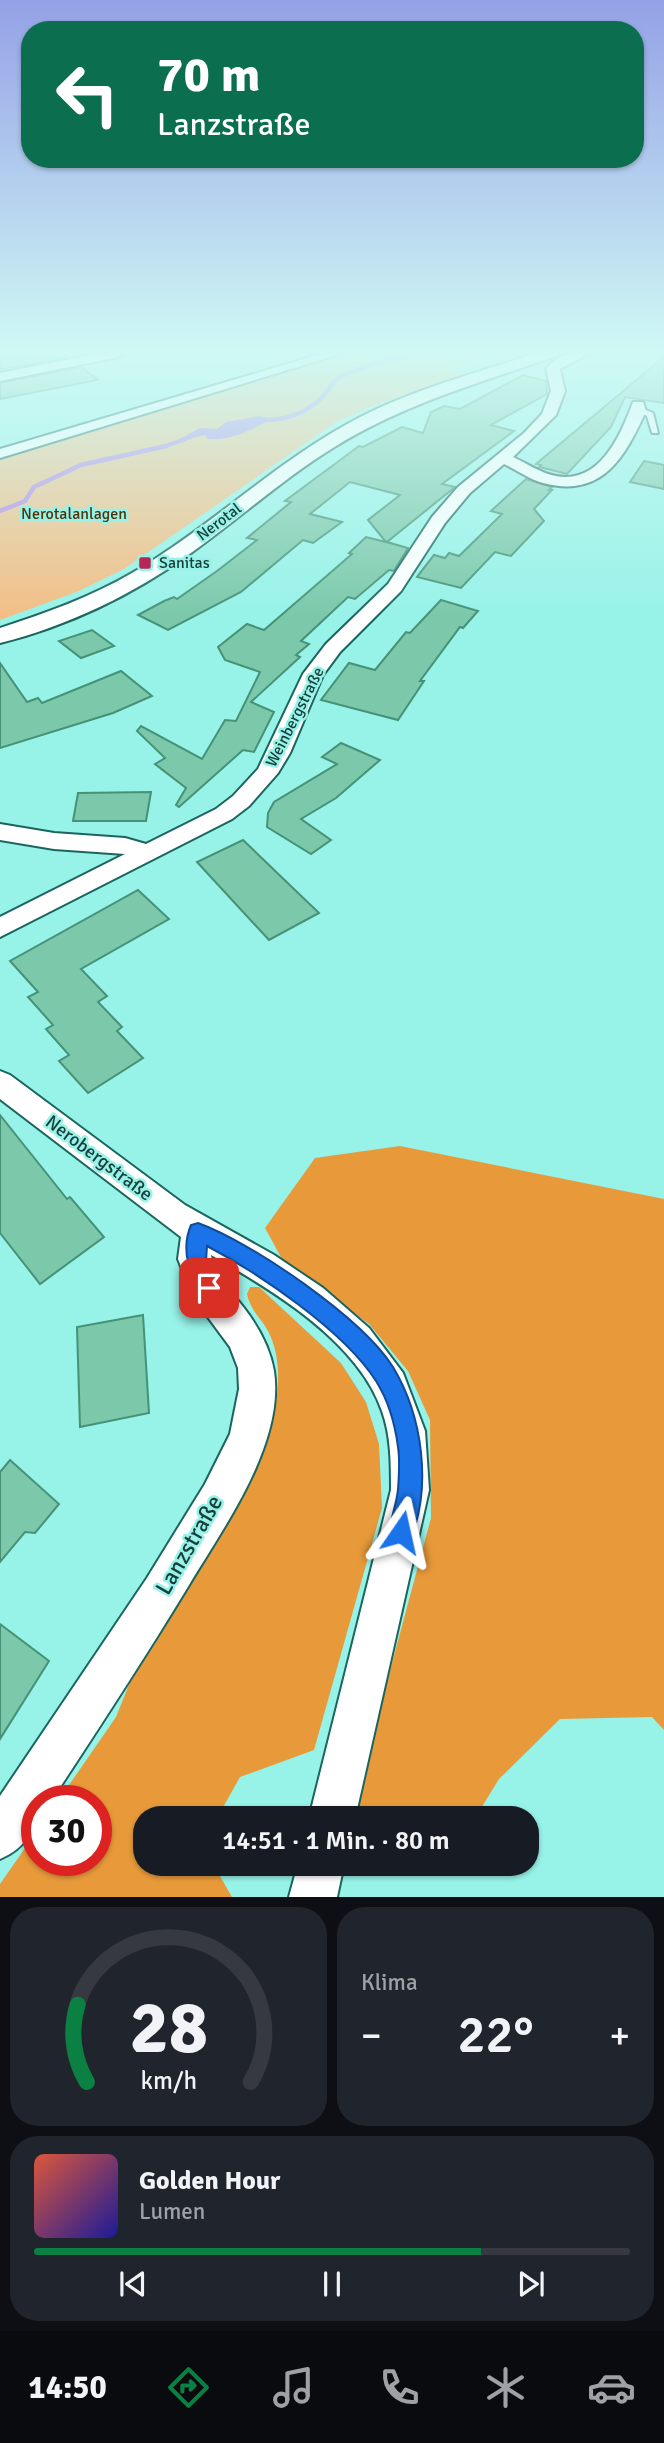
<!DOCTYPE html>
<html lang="de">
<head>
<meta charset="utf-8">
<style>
  :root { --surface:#171b24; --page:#20242c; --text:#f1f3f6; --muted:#9ea1a6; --line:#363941; --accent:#0b8043 }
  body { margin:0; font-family:Signika,sans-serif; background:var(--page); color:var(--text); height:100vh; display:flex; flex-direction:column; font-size:26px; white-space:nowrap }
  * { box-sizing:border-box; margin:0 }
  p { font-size:23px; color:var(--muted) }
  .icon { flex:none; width:38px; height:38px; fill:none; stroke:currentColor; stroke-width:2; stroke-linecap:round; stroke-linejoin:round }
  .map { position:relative; height:1897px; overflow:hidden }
  .drawer { display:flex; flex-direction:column; gap:10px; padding:10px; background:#0d0f14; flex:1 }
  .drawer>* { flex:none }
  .banner { position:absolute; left:21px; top:21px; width:623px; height:147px; border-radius:28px; box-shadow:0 2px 5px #0004; background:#0b6e4f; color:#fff; overflow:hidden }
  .speed { position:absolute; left:21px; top:1785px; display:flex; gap:14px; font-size:35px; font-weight:700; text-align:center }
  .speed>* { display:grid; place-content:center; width:91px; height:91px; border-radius:50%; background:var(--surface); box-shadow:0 2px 5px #0004; line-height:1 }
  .speed .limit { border:10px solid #d22; background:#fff; color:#111 }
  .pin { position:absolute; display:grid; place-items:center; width:60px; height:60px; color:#fff; margin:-30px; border-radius:14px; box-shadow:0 4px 10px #0006 }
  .me { position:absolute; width:77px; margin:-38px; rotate:11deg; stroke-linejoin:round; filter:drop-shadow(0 0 5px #0008) }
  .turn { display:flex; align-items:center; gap:24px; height:147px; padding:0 21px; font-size:32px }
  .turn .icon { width:91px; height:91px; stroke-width:2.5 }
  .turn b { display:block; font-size:49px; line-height:60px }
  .big { font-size:52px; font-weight:600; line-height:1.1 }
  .drawer .widget { flex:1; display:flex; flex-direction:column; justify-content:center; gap:10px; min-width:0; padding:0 24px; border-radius:28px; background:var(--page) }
  .drawer .dial { align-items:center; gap:0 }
  .dial svg { height:182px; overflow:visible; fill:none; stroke:var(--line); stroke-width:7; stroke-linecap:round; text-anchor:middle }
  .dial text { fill:var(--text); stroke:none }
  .song { display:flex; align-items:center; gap:21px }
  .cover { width:84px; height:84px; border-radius:10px; background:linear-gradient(135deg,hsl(10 70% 55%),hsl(240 70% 35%)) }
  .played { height:7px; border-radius:4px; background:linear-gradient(90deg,var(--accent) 75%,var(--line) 75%) }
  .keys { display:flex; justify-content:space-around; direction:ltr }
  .heat { display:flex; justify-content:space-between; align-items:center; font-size:38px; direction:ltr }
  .drawer .tiles { flex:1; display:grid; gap:10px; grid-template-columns:1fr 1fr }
  .widget:last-child { grid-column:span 2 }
  .trip { position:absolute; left:133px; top:1806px; width:406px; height:70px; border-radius:28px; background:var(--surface); box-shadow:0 2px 5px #0004; font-weight:600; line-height:70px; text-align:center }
  .dock { display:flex; height:112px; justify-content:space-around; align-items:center; background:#090b0e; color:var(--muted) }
  .dock .icon { width:49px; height:49px }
  .dock .on { color:var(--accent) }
  .dock b { font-size:32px; color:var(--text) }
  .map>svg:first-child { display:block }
  .green { fill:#f3be85 }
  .forest { fill:#e89a3a }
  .water { fill:#b685e3 }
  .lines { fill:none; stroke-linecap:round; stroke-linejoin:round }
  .stream { stroke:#b685e3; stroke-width:4.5 }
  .building { fill:#7bc8aa; stroke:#459276; stroke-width:2 }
  .service-casing { stroke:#1b655f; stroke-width:4 }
  .minor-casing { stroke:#1b655f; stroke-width:4 }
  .tertiary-casing { stroke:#1b655f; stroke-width:4 }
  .service { fill:#fff; fill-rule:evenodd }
  .minor { fill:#fff; fill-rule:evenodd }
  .tertiary { fill:#fff; fill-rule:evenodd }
  .route { fill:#1a73e8; stroke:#114b97; stroke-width:2 }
  .poi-dot { fill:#b52655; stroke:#97f2e8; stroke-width:2.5 }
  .labels { text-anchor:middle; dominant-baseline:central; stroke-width:5; stroke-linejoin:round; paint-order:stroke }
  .far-park-label { font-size:16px; fill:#51320a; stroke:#97f2e8 }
  .far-street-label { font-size:16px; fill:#173e3a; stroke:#97f2e8 }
  .far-poi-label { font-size:16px; fill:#173e3a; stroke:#97f2e8; text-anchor:start }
  .street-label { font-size:19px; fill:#173e3a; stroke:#97f2e8 }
  .near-street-label { font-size:23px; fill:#173e3a; stroke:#97f2e8 }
</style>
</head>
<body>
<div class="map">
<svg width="664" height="1897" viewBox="0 0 664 1897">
  <rect width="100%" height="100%" fill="#97f2e8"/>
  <polygon class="green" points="347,353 496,353 449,368 464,374 375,405 336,422 124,569 79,591 0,620 0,460"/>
  <g class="forest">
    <polygon points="400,1146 664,1199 664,1730 652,1717 560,1719 499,1779 475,1818 357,1818 352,1812 431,1518 430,1420 408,1371 369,1324 282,1259 265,1228 315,1158"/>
    <path d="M250,1287h9l82,76 25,39 13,42 3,64 -68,242 -74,27 -23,41h-72v46h68l19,33h-232v-13l37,-53v29h59v-59h-38l58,-84 18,-45 129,-222c13,-37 24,-82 5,-119 -7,-13 -18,-21 -21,-37z"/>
  </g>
  <path class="water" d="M260,416l12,3c-19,10 -41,22 -64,20l-3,-4 -13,3 -5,-3 13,-7 17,1 9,-7z"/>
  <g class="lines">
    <g class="stream">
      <path d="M261,420c23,1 48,-7 64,-26 5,-6 6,-11 14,-16 26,-14 59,-21 89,-25"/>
      <polyline points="0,511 25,501 34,487 81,465 166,446 198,434"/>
    </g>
  </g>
  <g class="building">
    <polygon points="24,353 62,353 68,357 0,370 0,358"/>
    <polygon points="664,357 664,403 625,397 611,427 567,474 539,467 541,465 536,464"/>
    <polygon points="81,367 98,380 0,399 0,383"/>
    <polygon points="523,375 546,381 547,394 491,425 514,431 442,484 455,487 387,542 408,548 394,571 389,570 355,599 348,597 301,641 309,644 296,655 300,657 251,702 274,712 254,752 243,750 179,807 176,805 186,788 155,764 165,758 137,731 141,726 202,759 225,720 236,721 260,672 225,660 218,647 247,624 264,630 352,554 349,553 366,537 386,542 368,520 400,495 350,482 310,514 342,522 313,543 303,540 241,592 168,630 138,615 164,601 174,597 177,599 217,571 257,540 247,538 291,502 285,501 359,446 363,447 402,427 423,433 431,412 444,406 460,409"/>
    <polygon points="644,461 664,465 664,489 630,482"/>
    <polygon points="526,479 552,487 549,490 552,490 534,509 544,521 511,556 495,552 461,588 417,577 434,555 445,558 449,553 459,556 502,514 491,511"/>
    <polygon points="441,600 478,611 463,628 460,627 420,681 424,681 398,720 321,700 349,663 375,670 406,632 410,633"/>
    <polygon points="92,630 114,646 81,658 59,641"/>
    <polygon points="0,663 27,702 38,698 42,703 121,671 152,696 113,713 0,748"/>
    <polygon points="341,743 380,760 336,798 301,819 331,840 311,854 267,827 268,813 274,802 337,764 322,757"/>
    <polygon points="151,792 146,821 73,821 78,793"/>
    <polygon points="243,840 319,913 269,940 197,862"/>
    <polygon points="138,890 169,919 81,969 107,996 98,1002 122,1027 117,1031 143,1058 88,1093 59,1061 69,1055 46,1029 53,1025 28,997 38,992 10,961"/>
    <polygon points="0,1115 67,1199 70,1197 104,1237 40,1284 0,1233"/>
    <polygon points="143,1315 149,1413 80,1427 77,1327"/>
    <polygon points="10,1460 59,1504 35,1533 25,1532 0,1562 0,1472"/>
    <polygon points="0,1624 49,1661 0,1739"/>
  </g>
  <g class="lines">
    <g class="service-casing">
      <polygon id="service" points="639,407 653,413 658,433 652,433 647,416 635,409"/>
    </g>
    <g class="minor-casing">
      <g id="minor">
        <polygon points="101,353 125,353 119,357 0,381 0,373"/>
        <polygon points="324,353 343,353 0,458 0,449"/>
        <path d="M572,353h18l-30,16 5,22 -9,24 -43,42c11,5 23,13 35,17 49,16 72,-36 85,-72h10l3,9c-21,46 -44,88 -103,72 -14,-4 -26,-13 -39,-19l-34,29 -25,30 -44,68 -61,61 -17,23 -33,78 -12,20 -29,33 -17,13 -232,118v-20l125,-63 -71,-5 -54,-9v-16l54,9 71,5 21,6 70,-35 17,-13 25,-27 45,-95 23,-30 62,-60 44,-67 26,-30 66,-54 18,-19 9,-23 -5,-23 13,-11z"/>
        <path d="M0,1071l10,4 175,130 89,50 49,33 46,40 34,45 22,58 4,59 -74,328h-46l82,-328c0,-27 0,-54 -9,-79 -24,-70 -110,-121 -171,-156 3,21 21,37 33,53 14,18 26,40 30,63 11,74 -52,158 -88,219 -43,71 -89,141 -135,211h-14c0,28 -11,47 -37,58v-63l147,-218 58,-94 25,-50 9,-45 -1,-21 -8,-21 -31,-42 -13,-26 -8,-20 3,-22 -181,-138z"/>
        <polygon points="298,1864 344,1864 337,1897 289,1897"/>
      </g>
    </g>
    <g class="tertiary-casing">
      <path id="tertiary" d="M536,353h23l-2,3c-76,26 -153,48 -221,90 -51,31 -96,72 -145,107 -57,41 -123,73 -191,90v-15c46,-15 91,-31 132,-55 74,-43 136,-104 210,-146 60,-35 129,-52 194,-74z"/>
    </g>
    <use href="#service" class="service"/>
    <use href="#minor" class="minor"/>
    <use href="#tertiary" class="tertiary"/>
  </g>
  <linearGradient id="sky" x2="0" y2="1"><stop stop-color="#94a1e6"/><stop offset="0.57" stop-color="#d0f9f5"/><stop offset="1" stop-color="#d0f9f5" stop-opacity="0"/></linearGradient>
  <rect width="664" height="618" fill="url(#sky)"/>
  <path class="route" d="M198,1223c55,20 164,95 195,144 30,50 39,120 17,174l-9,3 -8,-3c-7,-16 4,-35 5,-52 1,-13 2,-29 0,-42 -3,-23 -10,-47 -22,-66 -32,-50 -116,-107 -169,-135l-1,15 14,27 -3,7 -8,3 -7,-3c-12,-23 -22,-44 -11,-70z"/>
  <rect class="poi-dot" x="138" y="556" width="14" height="14" rx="3.5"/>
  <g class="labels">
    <g class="far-park-label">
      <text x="74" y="514">Nerotalanlagen</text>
    </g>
    <g class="far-street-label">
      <text transform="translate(219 522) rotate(-37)">Nerotal</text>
      <text transform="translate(295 717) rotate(-63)">Weinbergstraße</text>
    </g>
    <g class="far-poi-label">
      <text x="159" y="563">Sanitas</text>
    </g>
    <g class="street-label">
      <text transform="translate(99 1158) rotate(37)">Nerobergstraße</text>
    </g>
    <g class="near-street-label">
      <text transform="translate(189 1545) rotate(-60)">Lanzstraße</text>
    </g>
  </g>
</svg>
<div class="speed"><div class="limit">30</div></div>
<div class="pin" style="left:209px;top:1288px;background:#d93025"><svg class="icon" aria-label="arrive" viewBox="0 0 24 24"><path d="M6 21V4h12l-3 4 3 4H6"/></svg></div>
<svg class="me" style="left:401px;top:1532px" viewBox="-20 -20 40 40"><path d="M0-17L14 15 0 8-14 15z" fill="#1a73e8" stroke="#fff" stroke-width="4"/></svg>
<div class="trip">14:51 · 1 Min. · 80 m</div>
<div class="banner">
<div class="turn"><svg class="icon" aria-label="left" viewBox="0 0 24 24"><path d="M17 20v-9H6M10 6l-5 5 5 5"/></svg><div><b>70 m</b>Lanzstraße</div></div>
</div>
</div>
<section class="drawer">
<div class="tiles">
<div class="widget dial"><svg viewBox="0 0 100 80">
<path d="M14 69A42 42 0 1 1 86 69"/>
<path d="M14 69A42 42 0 0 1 10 35" stroke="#0b8043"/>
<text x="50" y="56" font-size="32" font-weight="700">28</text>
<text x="50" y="72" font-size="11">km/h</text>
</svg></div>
<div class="widget"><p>Klima</p>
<div class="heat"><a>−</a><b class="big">22°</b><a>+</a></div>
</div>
<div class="widget">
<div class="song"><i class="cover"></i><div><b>Golden Hour</b><p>Lumen</p></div></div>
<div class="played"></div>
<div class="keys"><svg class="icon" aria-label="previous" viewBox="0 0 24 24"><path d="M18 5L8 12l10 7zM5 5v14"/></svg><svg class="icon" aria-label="pause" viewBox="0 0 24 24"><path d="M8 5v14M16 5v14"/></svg><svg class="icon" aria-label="next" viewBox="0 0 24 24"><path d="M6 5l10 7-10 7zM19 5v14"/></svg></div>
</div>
</div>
</section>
<nav class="dock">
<b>14:50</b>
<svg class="icon on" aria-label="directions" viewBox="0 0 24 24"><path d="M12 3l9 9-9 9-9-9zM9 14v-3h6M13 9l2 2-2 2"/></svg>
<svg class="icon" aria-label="music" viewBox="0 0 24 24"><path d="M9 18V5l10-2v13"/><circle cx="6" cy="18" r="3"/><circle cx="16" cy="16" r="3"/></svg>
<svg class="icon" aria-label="phone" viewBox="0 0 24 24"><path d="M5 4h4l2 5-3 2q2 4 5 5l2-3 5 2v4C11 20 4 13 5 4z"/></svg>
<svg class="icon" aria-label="climate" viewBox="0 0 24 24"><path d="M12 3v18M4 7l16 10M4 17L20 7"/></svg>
<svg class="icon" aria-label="car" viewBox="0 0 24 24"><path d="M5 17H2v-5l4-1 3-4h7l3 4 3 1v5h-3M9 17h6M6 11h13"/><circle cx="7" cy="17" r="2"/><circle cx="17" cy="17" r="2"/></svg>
</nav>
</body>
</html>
